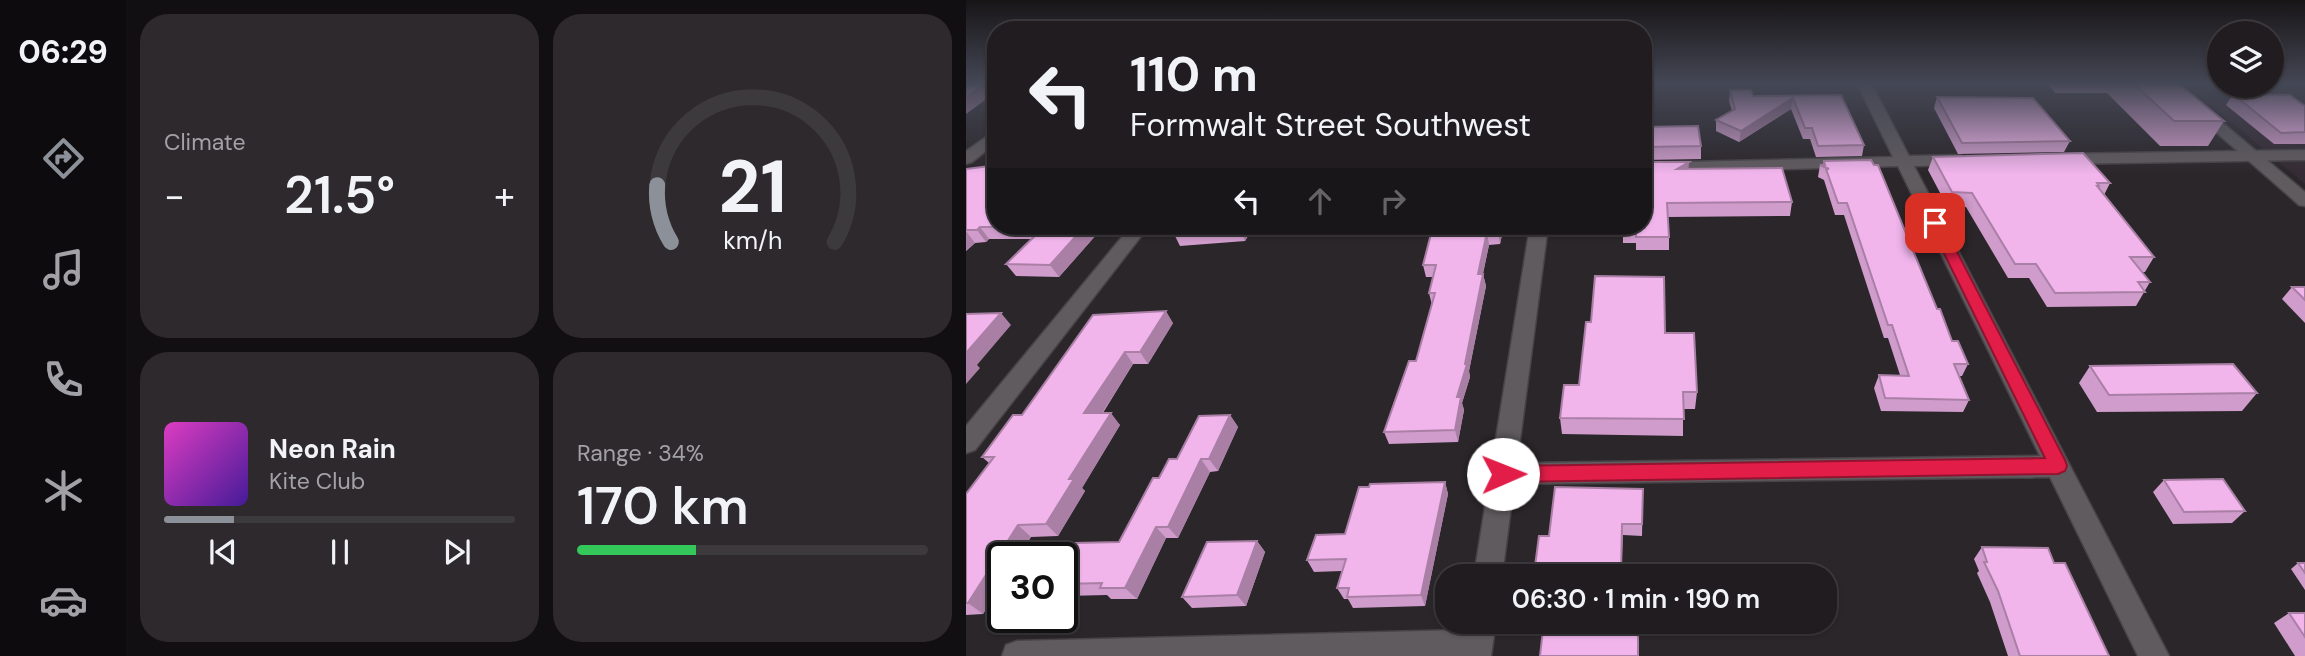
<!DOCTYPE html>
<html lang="en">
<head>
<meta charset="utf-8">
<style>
  :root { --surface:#201c20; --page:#2d292d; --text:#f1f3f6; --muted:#a2a1a5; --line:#3d3a3e; --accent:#8c9099 }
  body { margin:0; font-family:"DM Sans",sans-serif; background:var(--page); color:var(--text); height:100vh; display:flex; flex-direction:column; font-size:26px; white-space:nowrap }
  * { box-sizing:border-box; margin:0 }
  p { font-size:23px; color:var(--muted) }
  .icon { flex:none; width:38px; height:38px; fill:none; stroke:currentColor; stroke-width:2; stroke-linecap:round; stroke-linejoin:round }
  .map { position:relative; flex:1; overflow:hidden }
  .side { display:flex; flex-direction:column; gap:14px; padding:14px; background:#120f12; width:840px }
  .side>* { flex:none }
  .hud { position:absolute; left:21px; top:21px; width:665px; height:214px; border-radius:28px; box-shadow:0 2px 5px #0004,0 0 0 2px var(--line); background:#201c20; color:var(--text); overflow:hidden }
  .tools { position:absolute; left:1241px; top:21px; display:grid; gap:14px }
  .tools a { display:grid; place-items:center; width:77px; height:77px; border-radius:50%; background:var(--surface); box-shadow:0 2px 5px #0004,0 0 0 2px var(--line); font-size:35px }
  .speed { position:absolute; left:21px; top:542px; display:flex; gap:14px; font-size:35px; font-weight:700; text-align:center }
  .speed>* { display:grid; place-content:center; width:91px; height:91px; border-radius:50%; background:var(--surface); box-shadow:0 2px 5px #0004,0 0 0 2px var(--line); line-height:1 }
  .speed .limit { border:4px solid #111; border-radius:10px; background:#fff; color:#111 }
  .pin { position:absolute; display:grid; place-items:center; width:60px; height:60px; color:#fff; margin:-30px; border-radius:14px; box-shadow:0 4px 10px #0006 }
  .me { position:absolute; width:77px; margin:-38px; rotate:89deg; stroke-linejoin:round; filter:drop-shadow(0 0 5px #0008) }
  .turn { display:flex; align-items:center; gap:24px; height:147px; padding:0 28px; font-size:32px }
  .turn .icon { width:91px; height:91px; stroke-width:2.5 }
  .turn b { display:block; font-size:49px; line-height:60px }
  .lanes { display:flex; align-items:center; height:66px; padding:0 28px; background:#0003; justify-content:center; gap:35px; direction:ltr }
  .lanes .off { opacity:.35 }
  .big { font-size:52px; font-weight:600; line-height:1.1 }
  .side .tile { flex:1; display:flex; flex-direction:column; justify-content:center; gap:10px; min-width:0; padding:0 24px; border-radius:28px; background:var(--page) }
  .side .dial { align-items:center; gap:0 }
  .dial svg { height:182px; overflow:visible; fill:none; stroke:var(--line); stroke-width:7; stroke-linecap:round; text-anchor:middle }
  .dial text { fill:var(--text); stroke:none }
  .song { display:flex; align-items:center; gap:21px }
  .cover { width:84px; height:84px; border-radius:10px; background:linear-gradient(135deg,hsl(310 70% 55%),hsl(260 70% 35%)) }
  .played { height:7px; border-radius:4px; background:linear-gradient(90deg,var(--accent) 20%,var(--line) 20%) }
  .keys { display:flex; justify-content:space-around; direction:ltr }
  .heat { display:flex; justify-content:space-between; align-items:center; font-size:38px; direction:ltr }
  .charge { height:10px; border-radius:5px; background:linear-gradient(90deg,#34c759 34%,var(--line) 0) }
  .side .tiles { flex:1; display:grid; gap:14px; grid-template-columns:repeat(2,1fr) }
  .trip { position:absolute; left:469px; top:564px; width:402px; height:70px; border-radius:28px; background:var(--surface); box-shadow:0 2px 5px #0004,0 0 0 2px var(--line); font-weight:600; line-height:70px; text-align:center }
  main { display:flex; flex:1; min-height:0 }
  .menu { display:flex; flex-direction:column; width:126px; justify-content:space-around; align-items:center; background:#0d0b0d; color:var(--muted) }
  .menu .icon { width:49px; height:49px }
  .menu .active { color:var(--accent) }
  .menu b { font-size:32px; color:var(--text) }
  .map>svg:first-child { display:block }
  .built { fill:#352b34 }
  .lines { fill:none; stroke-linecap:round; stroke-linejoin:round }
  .minor-casing { stroke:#474347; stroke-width:3 }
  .secondary-casing { stroke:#474347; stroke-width:3 }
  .minor { fill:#605b5f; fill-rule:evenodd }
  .secondary { fill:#605b5f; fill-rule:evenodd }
  .wall { fill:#cf9ccb }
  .shaded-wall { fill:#a97fa5 }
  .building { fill:#f1b5ec; stroke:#a97fa5; stroke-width:2 }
  .route { fill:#e11d48; stroke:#92132f; stroke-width:2 }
</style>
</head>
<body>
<main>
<nav class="menu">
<b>06:29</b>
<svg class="icon active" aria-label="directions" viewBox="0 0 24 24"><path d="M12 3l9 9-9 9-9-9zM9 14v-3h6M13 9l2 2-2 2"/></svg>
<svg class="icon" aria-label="music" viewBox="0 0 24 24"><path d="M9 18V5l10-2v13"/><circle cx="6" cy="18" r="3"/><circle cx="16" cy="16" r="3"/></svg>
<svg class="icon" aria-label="phone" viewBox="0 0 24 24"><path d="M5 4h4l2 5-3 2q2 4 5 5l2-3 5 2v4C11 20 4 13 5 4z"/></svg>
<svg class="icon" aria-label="climate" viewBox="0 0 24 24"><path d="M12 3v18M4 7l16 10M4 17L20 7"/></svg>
<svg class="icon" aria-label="car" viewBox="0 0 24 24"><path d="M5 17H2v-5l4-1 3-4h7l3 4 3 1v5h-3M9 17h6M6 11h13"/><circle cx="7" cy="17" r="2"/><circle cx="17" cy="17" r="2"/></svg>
</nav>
<section class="side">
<div class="tiles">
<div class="tile"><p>Climate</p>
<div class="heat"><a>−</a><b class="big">21.5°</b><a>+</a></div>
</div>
<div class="tile dial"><svg viewBox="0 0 100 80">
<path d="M14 69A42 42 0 1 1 86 69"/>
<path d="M14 69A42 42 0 0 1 8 44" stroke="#8c9099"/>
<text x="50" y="56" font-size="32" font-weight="700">21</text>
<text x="50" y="72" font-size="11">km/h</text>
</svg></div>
<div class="tile">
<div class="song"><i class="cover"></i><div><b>Neon Rain</b><p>Kite Club</p></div></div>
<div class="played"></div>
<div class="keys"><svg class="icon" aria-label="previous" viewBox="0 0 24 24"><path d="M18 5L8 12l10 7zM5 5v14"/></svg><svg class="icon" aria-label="pause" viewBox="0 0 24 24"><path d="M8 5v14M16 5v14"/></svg><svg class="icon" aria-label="next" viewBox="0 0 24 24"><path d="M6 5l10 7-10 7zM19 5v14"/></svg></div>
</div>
<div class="tile"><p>Range · 34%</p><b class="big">170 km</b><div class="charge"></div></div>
</div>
</section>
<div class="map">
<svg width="1339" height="656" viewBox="0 0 1339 656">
  <rect width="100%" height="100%" fill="#2b262a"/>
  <polygon class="built" points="1219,83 1306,86 1306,83 1339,83 1339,184"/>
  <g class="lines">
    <g class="minor-casing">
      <g id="minor">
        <polygon points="891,83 905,83 943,156 994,155 1002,160 994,165 948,166 1203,656 1172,656 1084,477 548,484 536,576 508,576 564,226 582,226 551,463 1074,456 932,166 677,173 677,163 927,157"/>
        <polygon points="30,130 30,143 6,162 0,164 0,151"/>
        <polygon points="1339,150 1339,160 1093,164 1085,159 1093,154"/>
        <polygon points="165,226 183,226 9,450 0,453 0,426"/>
        <polygon points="500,621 530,621 525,656 36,656 40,645 51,641 499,630"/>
      </g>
    </g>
    <g class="secondary-casing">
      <polygon id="secondary" points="1194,83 1209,83 1339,192 1339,206 1333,205"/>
    </g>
    <use href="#minor" class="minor"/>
    <use href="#secondary" class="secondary"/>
  </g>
  <g class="wall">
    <polygon points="1081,83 1212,83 1258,121 1242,146 1194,146 1141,93 1089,93"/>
    <polygon points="764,90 787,96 875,95 898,145 896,156 850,157 844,139 837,139 825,109 773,142 750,131 750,120 766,111 763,101"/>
    <polygon points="1267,94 1339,106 1339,144 1308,144 1260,105"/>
    <polygon points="971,97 1104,141 1098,152 992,154 968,108"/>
    <polygon points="677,127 735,146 735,159 677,160"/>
    <polygon points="967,157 1144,183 1138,195 1188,257 1179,272 1175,272 1184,282 1170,306 1081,307 1063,278 1042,278 1000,207 981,206 962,170"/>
    <polygon points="858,161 971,309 986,341 1002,364 996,376 993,376 1003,400 997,412 915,411 908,388 913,375 934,375 922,338 918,338 878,215 869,215 858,180 852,177 854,165 857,165"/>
    <polygon points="0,169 30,226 138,226 93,277 50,276 40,264 66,239 23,239 20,242 9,243 0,251"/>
    <polygon points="723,169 826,202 824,216 702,217 703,237 703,250 670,250 670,243 657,243 657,226"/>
    <polygon points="288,226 279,241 214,246 208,234"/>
    <polygon points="467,226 538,226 534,244 523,245 517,274 520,286 503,371 504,377 496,403 498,410 492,442 423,444 418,432 450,361 466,305 463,293 467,277 460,277 457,265"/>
    <polygon points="1326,287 1339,287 1339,323 1316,299"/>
    <polygon points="127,315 207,323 182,364 167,364 137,413 154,425 116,488 119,491 92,536 65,537 17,614 0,615 0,494 23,463 16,457 56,415"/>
    <polygon points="699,333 731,392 729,409 717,409 717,436 596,434 594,418 613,385"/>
    <polygon points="1124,366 1291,393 1276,411 1131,412 1113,383"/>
    <polygon points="264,415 272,427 252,471 244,472 212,538 200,538 171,599 145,599 141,595 99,596 96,594 96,566 153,542 193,478 211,459"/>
    <polygon points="1198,480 1279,511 1266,523 1207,524 1187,492"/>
    <polygon points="479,482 482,494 459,606 387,608 382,599 378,599 371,588 376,571 348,572 341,560 379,534"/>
    <polygon points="677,489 676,536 657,535 655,576 571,576 569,566 583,536"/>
    <polygon points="291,541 299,552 280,606 226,608 216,597"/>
    <polygon points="1016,547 1088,563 1143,656 1042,656 1024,602 1011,573 1013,571 1008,559"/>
    <polygon points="1332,563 1339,563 1339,590 1325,569"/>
    <polygon points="1323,613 1339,613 1339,656 1329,656 1308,623"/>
  </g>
  <g class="shaded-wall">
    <polygon points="20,83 30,83 30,92 0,114 0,97"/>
    <polygon points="827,98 825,109 773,142 775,131"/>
    <polygon points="723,162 722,175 711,169"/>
    <polygon points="119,226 138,226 93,277 84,265"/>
    <polygon points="276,226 288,226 279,241 274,229"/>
    <polygon points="534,226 538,226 534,244 532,232"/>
    <polygon points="14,227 23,239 20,242 11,230"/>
    <polygon points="0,231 9,243 0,251"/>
    <polygon points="521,232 523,245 514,287 512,274"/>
    <polygon points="517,274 520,286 503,371 504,377 496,403 498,410 492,442 489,430 491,397 499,364"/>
    <polygon points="200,311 207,323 182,364 174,352"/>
    <polygon points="35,313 45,325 11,365 14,368 0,384 0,353"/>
    <polygon points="159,352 167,364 128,426 118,413"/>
    <polygon points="145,413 154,425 116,488 119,491 92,536 80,524 103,479"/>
    <polygon points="264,415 272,427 252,471 243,459"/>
    <polygon points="235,459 244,472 212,538 202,527"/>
    <polygon points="479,482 482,494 459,606 455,595"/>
    <polygon points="52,525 65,537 51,558 37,558 37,582 17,614 2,603"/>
    <polygon points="190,527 200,538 171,599 159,588"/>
    <polygon points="291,541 299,552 280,606 271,595"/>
  </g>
  <g class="building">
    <polygon points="0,83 20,83 0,97"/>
    <polygon points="1167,83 1212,83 1258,121 1208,121"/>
    <polygon points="764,90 785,90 787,96 875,95 898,145 852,146 846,128 839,128 827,98 775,131 750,120 769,109"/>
    <polygon points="1267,94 1324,95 1339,106 1339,132 1315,133"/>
    <polygon points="971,97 1067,98 1104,141 996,143"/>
    <polygon points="732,126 735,146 677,147 677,127"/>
    <polygon points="30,150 30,226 119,226 84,265 40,264 79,226 14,227 11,230 0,230 0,169 24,166 25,154"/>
    <polygon points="1117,153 1144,183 1131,183 1133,186 1131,186 1188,257 1164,257 1184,282 1172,282 1179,292 1089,293 1070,264 1049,264 1006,193 986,192 967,157"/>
    <polygon points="905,160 908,165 912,165 971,309 974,309 986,341 992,341 1002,364 988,364 1003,400 919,398 913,375 943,376 926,325 922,325 881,203 872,203 860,169 863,169 854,165 859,165 858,161"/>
    <polygon points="677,162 723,162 711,169 816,168 826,202 701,203 703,237 670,237 670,229 657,229 657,226 677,226"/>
    <polygon points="214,226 276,226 274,229 208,234"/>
    <polygon points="467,226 534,226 532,232 521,232 512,274 517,274 499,364 501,364 491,397 495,397 489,430 418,432 443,361 450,361 469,293 463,293 470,265 457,265"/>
    <polygon points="629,276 698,277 699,333 728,333 731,392 717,392 718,419 594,418 598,385 613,385 620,322 625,322"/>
    <polygon points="1326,287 1339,287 1339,300"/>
    <polygon points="200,311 174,352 159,352 118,413 145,413 103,479 108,479 80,524 52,525 2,603 0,603 0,494 28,457 16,457 47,415 56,415 127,315"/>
    <polygon points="35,313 0,353 0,314"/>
    <polygon points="1267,364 1291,393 1143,395 1124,366"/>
    <polygon points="264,415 243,459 235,459 202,527 190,527 159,588 134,588 136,583 96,584 96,566 109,543 153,542 187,478 193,478 203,459 211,459 233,416"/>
    <polygon points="1257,479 1279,511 1218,512 1198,480"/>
    <polygon points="479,482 455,595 381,597 383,588 371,588 380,559 341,560 350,535 379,534 393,487 403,487 404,484"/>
    <polygon points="589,487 677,489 676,524 656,524 655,576 574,576 575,567 569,566 573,536 583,536"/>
    <polygon points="291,541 271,595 216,597 241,542"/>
    <polygon points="1016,547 1082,548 1088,563 1099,563 1143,656 1054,656 1032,591 1018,562 1021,562"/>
    <polygon points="1332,563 1339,563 1339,573"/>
    <polygon points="1323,613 1339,613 1339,637"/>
    <polygon points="578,621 672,621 672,656 574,656"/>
  </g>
  <linearGradient id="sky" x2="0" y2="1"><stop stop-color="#181517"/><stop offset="0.48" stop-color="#444755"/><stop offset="1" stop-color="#444755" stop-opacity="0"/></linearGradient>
  <rect width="1339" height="174" fill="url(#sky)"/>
  <polygon class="route" points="969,219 976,223 1099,460 1101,466 1099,471 1092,474 537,482 530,480 527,474 530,468 537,466 1079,458 963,223"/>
</svg>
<div class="tools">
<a><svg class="icon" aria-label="layers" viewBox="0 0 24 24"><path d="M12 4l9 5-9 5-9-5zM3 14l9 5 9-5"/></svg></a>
</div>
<div class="speed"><div class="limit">30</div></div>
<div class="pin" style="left:969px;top:223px;background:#d93025"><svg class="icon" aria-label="arrive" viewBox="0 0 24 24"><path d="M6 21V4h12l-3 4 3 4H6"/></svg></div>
<svg class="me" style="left:537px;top:474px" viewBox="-20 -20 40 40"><circle r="19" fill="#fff"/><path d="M0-13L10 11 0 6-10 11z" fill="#e11d48"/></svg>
<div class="trip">06:30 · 1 min · 190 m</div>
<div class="hud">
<div class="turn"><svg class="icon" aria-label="left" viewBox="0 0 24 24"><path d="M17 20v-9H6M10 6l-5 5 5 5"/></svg><div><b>110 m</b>Formwalt Street Southwest</div></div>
<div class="lanes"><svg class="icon" aria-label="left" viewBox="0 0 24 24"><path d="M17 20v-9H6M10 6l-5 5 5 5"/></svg><svg class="icon off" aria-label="ahead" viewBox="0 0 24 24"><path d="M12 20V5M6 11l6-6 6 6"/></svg><svg class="icon off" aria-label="right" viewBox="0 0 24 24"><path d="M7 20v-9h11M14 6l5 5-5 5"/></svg></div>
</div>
</div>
</main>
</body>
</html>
